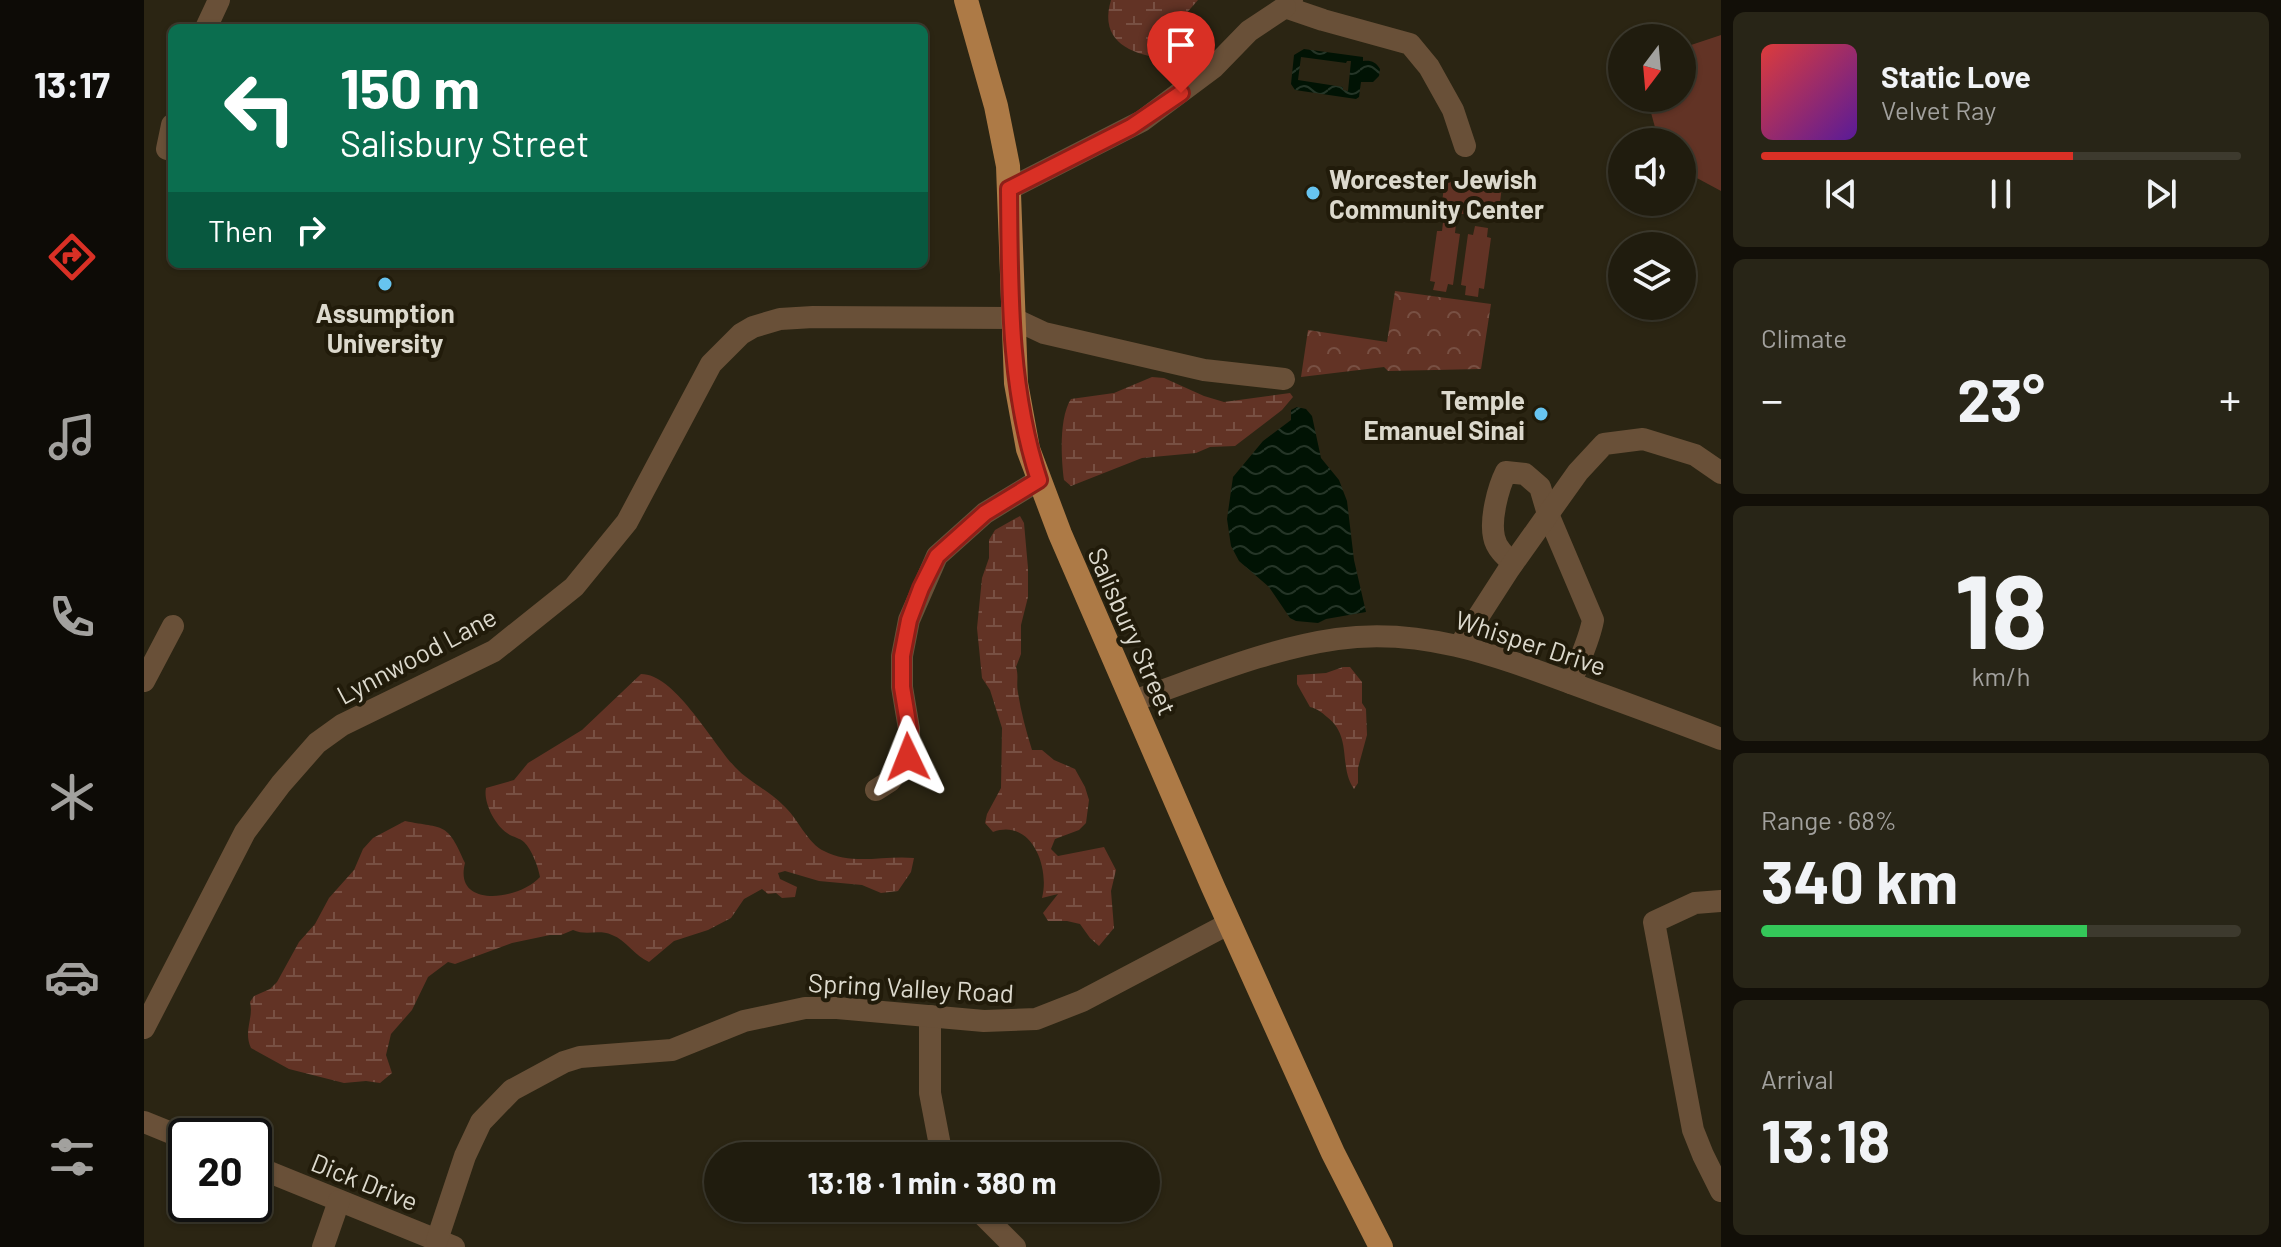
<!DOCTYPE html>
<html lang="en">
<head>
<meta charset="utf-8">
<style>
  :root { --surface:#201c0e; --page:#282517; --text:#f1f3f6; --muted:#a2a19e; --line:#3d3a2e; --accent:#d93025 }
  body { margin:0; font-family:Barlow,sans-serif; background:var(--page); color:var(--text); height:100vh; display:flex; flex-direction:column; font-size:30px; white-space:nowrap }
  * { box-sizing:border-box; margin:0 }
  p { font-size:26px; color:var(--muted) }
  .icon { flex:none; width:44px; height:44px; fill:none; stroke:currentColor; stroke-width:2; stroke-linecap:round; stroke-linejoin:round }
  .map { position:relative; flex:1; overflow:hidden }
  .panel { display:flex; flex-direction:column; gap:12px; padding:12px; background:#120f08; width:560px }
  .panel>* { flex:none }
  .guide { position:absolute; left:24px; top:24px; width:760px; height:244px; border-radius:12px; box-shadow:0 2px 6px #0004,0 0 0 2px var(--line); background:#0b6e4f; color:#fff; overflow:hidden }
  .needle { width:52px; rotate:196deg }
  .controls { position:absolute; left:1464px; top:24px; display:grid; gap:16px }
  .controls a { display:grid; place-items:center; width:88px; height:88px; border-radius:50%; background:var(--surface); box-shadow:0 2px 6px #0004,0 0 0 2px var(--line); font-size:40px }
  .speed { position:absolute; left:24px; top:1118px; display:flex; gap:16px; font-size:40px; font-weight:700; text-align:center }
  .speed>* { display:grid; place-content:center; width:104px; height:104px; border-radius:50%; background:var(--surface); box-shadow:0 2px 6px #0004,0 0 0 2px var(--line); line-height:1 }
  .speed .limit { border:4px solid #111; border-radius:12px; background:#fff; color:#111 }
  .pin { position:absolute; display:grid; place-items:center; width:68px; height:68px; color:#fff; margin:-82px -34px; border-radius:50% 50% 50% 0; rotate:-45deg; box-shadow:0 0 8px #0007 }
  .pin .icon { rotate:45deg }
  .me { position:absolute; width:88px; margin:-44px; rotate:358deg; stroke-linejoin:round; filter:drop-shadow(0 0 6px #0008) }
  .turn { display:flex; align-items:center; gap:28px; height:168px; padding:0 40px; font-size:36px }
  .turn .icon { width:104px; height:104px; stroke-width:2.5 }
  .turn b { display:block; font-size:56px; line-height:68px }
  .then { display:flex; align-items:center; height:76px; padding:0 40px; background:#0003; gap:16px; font-size:30px }
  .big { font-size:60px; font-weight:700; line-height:1.1 }
  .panel .tile { flex:1; display:flex; flex-direction:column; justify-content:center; gap:12px; min-width:0; padding:0 28px; border-radius:12px; background:var(--page) }
  .panel .dial { align-items:center; gap:0 }
  .dial b { font-size:104px; line-height:1 }
  .song { display:flex; align-items:center; gap:24px }
  .cover { width:96px; height:96px; border-radius:12px; background:linear-gradient(135deg,hsl(0 70% 55%),hsl(270 70% 35%)) }
  .played { height:8px; border-radius:4px; background:linear-gradient(90deg,var(--accent) 65%,var(--line) 65%) }
  .keys { display:flex; justify-content:space-around; direction:ltr }
  .heat { display:flex; justify-content:space-between; align-items:center; font-size:44px; direction:ltr }
  .charge { height:12px; border-radius:6px; background:linear-gradient(90deg,#34c759 68%,var(--line) 0) }
  .trip { position:absolute; left:560px; top:1142px; width:456px; height:80px; border-radius:40px; background:var(--surface); box-shadow:0 2px 6px #0004,0 0 0 2px var(--line); font-weight:700; line-height:80px; text-align:center }
  main { display:flex; flex:1; min-height:0 }
  .tab-bar { display:flex; flex-direction:column; width:144px; justify-content:space-around; align-items:center; background:#0d0b06; color:var(--muted) }
  .tab-bar .icon { width:56px; height:56px }
  .tab-bar .on { color:var(--accent) }
  .tab-bar b { font-size:36px; color:var(--text) }
  .map>svg:first-child { display:block }
  .grass { fill:#623325 }
  .wetland { fill:url(#wetland-marsh) }
  .park { fill:url(#park-crowns) }
  .water { fill:url(#water-waves); fill-rule:evenodd }
  .lines { fill:none; stroke-linecap:round; stroke-linejoin:round }
  .minor { stroke:#695038; stroke-width:22 }
  .major { stroke:#ad7a46; stroke-width:24 }
  .route-casing { stroke:#8d1f18; stroke-width:20 }
  .route { stroke:#d93025; stroke-width:14 }
  .poi-dot { fill:#67c4f0; stroke:#211b0a; stroke-width:3 }
  .labels { text-anchor:middle; dominant-baseline:central; stroke-width:8; stroke-linejoin:round; paint-order:stroke }
  .poi-label { font-size:26px; font-weight:bold; fill:#dcd9cd; stroke:#211b0a; text-anchor:start }
  .street-label { font-size:26px; fill:#dcd9cd; stroke:#211b0a }
</style>
</head>
<body>
<main>
<nav class="tab-bar">
<b>13:17</b>
<svg class="icon on" aria-label="directions" viewBox="0 0 24 24"><path d="M12 3l9 9-9 9-9-9zM9 14v-3h6M13 9l2 2-2 2"/></svg>
<svg class="icon" aria-label="music" viewBox="0 0 24 24"><path d="M9 18V5l10-2v13"/><circle cx="6" cy="18" r="3"/><circle cx="16" cy="16" r="3"/></svg>
<svg class="icon" aria-label="phone" viewBox="0 0 24 24"><path d="M5 4h4l2 5-3 2q2 4 5 5l2-3 5 2v4C11 20 4 13 5 4z"/></svg>
<svg class="icon" aria-label="climate" viewBox="0 0 24 24"><path d="M12 3v18M4 7l16 10M4 17L20 7"/></svg>
<svg class="icon" aria-label="car" viewBox="0 0 24 24"><path d="M5 17H2v-5l4-1 3-4h7l3 4 3 1v5h-3M9 17h6M6 11h13"/><circle cx="7" cy="17" r="2"/><circle cx="17" cy="17" r="2"/></svg>
<svg class="icon" aria-label="filters" viewBox="0 0 24 24"><path d="M4 7h16M4 17h16"/><circle cx="9" cy="7" r="2"/><circle cx="15" cy="17" r="2"/></svg>
</nav>
<div class="map">
<svg width="1577" height="1247" viewBox="0 0 1577 1247">
  <defs>
    <pattern id="wetland-marsh" width="20" height="14" patternUnits="userSpaceOnUse" patternTransform="scale(2)"><rect width="20" height="14" fill="#623325"/><path d="M1 5h8M5 5V1M11 12h8M15 12V8" fill="none" stroke="#785043"/></pattern>
    <pattern id="park-crowns" width="20" height="18" patternUnits="userSpaceOnUse" patternTransform="scale(2)"><rect width="20" height="18" fill="#623325"/><path d="M2 6a3 3 0 1 1 6 0M12 15a3 3 0 1 1 6 0" fill="none" stroke="#785043"/></pattern>
    <pattern id="water-waves" width="16" height="10" patternUnits="userSpaceOnUse" patternTransform="scale(2)"><rect width="16" height="10" fill="#011304"/><path d="M0 5q4-4 8 0t8 0" fill="none" stroke="#253527"/></pattern>
  </defs>
  <rect width="100%" height="100%" fill="#2b2513"/>
  <g class="grass">
    <polygon points="1577,35 1577,191 1538,170 1538,142 1515,142 1503,98 1538,98 1538,48"/>
    <polygon points="1301,178 1358,186 1354,219 1297,211"/>
    <polygon points="1299,222 1312,224 1311,233 1316,234 1309,285 1304,284 1302,292 1289,290 1291,282 1286,281 1293,231 1298,231"/>
    <polygon points="1331,226 1344,228 1343,237 1347,238 1340,289 1335,288 1334,297 1321,295 1322,286 1317,285 1324,234 1329,235"/>
  </g>
  <g class="wetland">
    <path d="M967,0h87l-49,56c-30,-7 -48,-23 -38,-56z"/>
    <path d="M1008,377l12,1 40,18 20,6 66,-9 3,4 -11,13 -47,36 -25,1 -14,6 -54,5 -71,28 -7,-6c-3,-21 -5,-63 7,-81l43,-6z"/>
    <path d="M876,516l4,7 4,45v29l-7,28v29l-5,13c3,9 0,16 2,26 3,19 8,38 14,57h10l12,10 21,9 10,18 4,13 -3,23 -7,7 -24,9 -4,10 7,7 46,-9 12,23 -5,21 3,37 -15,18 -9,-8 -10,-14 -13,-3h-19l-5,-8 15,-19 -16,4c8,-30 -10,-80 -49,-66l-8,-9 2,-9 14,-26 1,-60 -12,-38 -8,-12 -5,-50 5,-50 7,-20v-18l6,-10z"/>
    <path d="M1199,667h7l12,15v21l4,6 1,26 -9,33v15l-4,6c-16,-23 -1,-52 -27,-72 -6,-5 -9,-8 -17,-10l-13,-23v-9l29,-2z"/>
    <path d="M497,674c34,0 71,69 94,93 14,15 33,23 48,38 14,12 25,39 41,46 29,15 59,4 90,7l-3,14 -13,19 -17,2 -19,-8 -43,-4 -34,-10 -7,2 2,6 17,8 -2,10 -13,1 -6,-5 -8,1 -6,-5 -18,10 -13,19 -23,12 -34,11 -25,21c-14,-6 -23,-22 -37,-27 -13,-6 -26,1 -39,-5l-12,5h-11l-38,8 -57,21 -7,-2 -20,15 -16,33 -21,24 -5,21 6,18 -12,10 -14,-2 -22,2 -55,-14 -38,-21c-8,-17 3,-30 -1,-46l4,-6 16,-7 7,-7 22,-40 16,-18 14,-26 25,-28 9,-21 10,-11 32,-17c39,8 42,0 60,42 -12,46 55,37 75,14 -2,-11 -8,-27 -16,-35 -4,-4 -12,-5 -17,-9 -12,-8 -24,-31 -21,-45l28,-8 14,-17 54,-33z"/>
  </g>
  <polygon class="park" points="1251,291 1347,304 1337,369 1244,371 1240,367 1157,377 1164,330 1243,342"/>
  <g class="water">
    <path d="M1160,49l59,8v4c8,-1 13,1 17,8l-1,7 -6,6h-12l-2,15 -3,2 -61,-9 -4,-6 3,-29zM1157,57l45,6 1,-2h4l-3,30 -5,-1v-3l-45,-7z"/>
    <polygon points="1153,407 1162,409 1168,416 1177,458 1195,480 1203,501 1210,560 1222,612 1182,619 1174,623 1152,621 1146,618 1125,587 1095,561 1087,546 1083,519 1089,477 1119,441 1147,420 1147,410"/>
  </g>
  <g class="lines">
    <g class="minor">
      <polyline points="1148,0 1141,7 1179,20 1266,44 1285,67 1309,110 1321,146"/>
      <polyline points="62,28 75,0"/>
      <polyline points="23,149 28,125"/>
      <polyline points="865,189 998,121 1069,68 1105,31 1141,7"/>
      <path d="M1369,563c-8,-7 -17,-15 -19,-26 -4,-18 4,-49 12,-65l19,2 15,13 8,27 45,106c-4,22 -15,42 -22,63"/>
      <polyline points="1316,645 1365,569 1434,472 1460,444 1499,439 1551,455 1577,473"/>
      <polyline points="0,681 29,626"/>
      <path d="M989,701c67,-23 134,-52 204,-62 84,-12 158,16 236,45 49,18 99,36 148,55"/>
      <polyline points="732,790 746,781 764,757 765,729 758,687 758,656 765,620 793,556 841,513 895,480"/>
      <polyline points="1577,901 1551,903 1510,922 1549,1130 1559,1155 1577,1191"/>
      <polyline points="786,1016 786,1093 798,1156"/>
      <polyline points="0,1028 101,832 137,784 173,743 198,725 350,651 430,587 483,522 567,364 597,334 609,327 636,319 669,317 868,318 900,333 1060,370 1140,379"/>
      <polyline points="0,1122 42,1139"/>
      <polyline points="110,1166 310,1247"/>
      <polyline points="832,1208 871,1247"/>
      <polyline points="293,1240 321,1156 337,1122 368,1090 420,1062 436,1057 528,1050 600,1021 661,1008 693,1008 840,1021 892,1019 938,1001 1086,923"/>
      <polyline points="179,1247 195,1201"/>
    </g>
    <polyline class="major" points="822,0 852,106 864,166 872,383 884,449 916,534 1069,887 1189,1153 1237,1247"/>
  </g>
  <g class="lines">
    <g class="route-casing">
      <path id="route" d="M764,757l1,-28 -7,-42v-31l7,-36 12,-32 16,-32 48,-43 54,-33c-31,-94 -29,-193 -30,-291l122,-62 50,-34"/>
    </g>
    <use href="#route" class="route"/>
  </g>
  <g class="poi-dot">
    <circle cx="1169" cy="193" r="8"/>
    <circle cx="241" cy="284" r="8"/>
    <circle cx="1397" cy="414" r="8"/>
  </g>
  <g class="labels">
    <g class="poi-label">
      <text x="1185" y="178">Worcester Jewish<tspan x="1185" dy="30">Community Center</tspan></text>
      <text x="241" y="312" text-anchor="middle">Assumption<tspan x="241" dy="30">University</tspan></text>
      <text x="1381" y="399" text-anchor="end">Temple<tspan x="1381" dy="30">Emanuel Sinai</tspan></text>
    </g>
    <g class="street-label">
      <text transform="translate(989 631) rotate(66)">Salisbury Street</text>
      <text transform="translate(1387 642) rotate(18)">Whisper Drive</text>
      <text transform="translate(272 655) rotate(-28)">Lynnwood Lane</text>
      <text transform="translate(767 987) rotate(3)">Spring Valley Road</text>
      <text transform="translate(221 1181) rotate(22)">Dick Drive</text>
    </g>
  </g>
</svg>
<div class="controls">
<a><svg class="needle" viewBox="-14 -14 28 28"><path d="M0-13l5 13h-10z" fill="#e53935"/><path d="M0 13l5-13h-10z" fill="#a2a19e"/></svg></a>
<a><svg class="icon" aria-label="sound" viewBox="0 0 24 24"><path d="M4 9h4l5-4v14l-5-4H4zM17 9q2 3 0 6"/></svg></a>
<a><svg class="icon" aria-label="layers" viewBox="0 0 24 24"><path d="M12 4l9 5-9 5-9-5zM3 14l9 5 9-5"/></svg></a>
</div>
<div class="speed"><div class="limit">20</div></div>
<div class="pin" style="left:1037px;top:93px;background:#d93025"><svg class="icon" aria-label="arrive" viewBox="0 0 24 24"><path d="M6 21V4h12l-3 4 3 4H6"/></svg></div>
<svg class="me" style="left:764px;top:757px" viewBox="-20 -20 40 40"><path d="M0-17L14 15 0 8-14 15z" fill="#d93025" stroke="#fff" stroke-width="4"/></svg>
<div class="trip">13:18 · 1 min · 380 m</div>
<div class="guide">
<div class="turn"><svg class="icon" aria-label="left" viewBox="0 0 24 24"><path d="M17 20v-9H6M10 6l-5 5 5 5"/></svg><div><b>150 m</b>Salisbury Street</div></div>
<div class="then">Then<svg class="icon" aria-label="right" viewBox="0 0 24 24"><path d="M7 20v-9h11M14 6l5 5-5 5"/></svg></div>
</div>
</div>
<section class="panel">
<div class="tile">
<div class="song"><i class="cover"></i><div><b>Static Love</b><p>Velvet Ray</p></div></div>
<div class="played"></div>
<div class="keys"><svg class="icon" aria-label="previous" viewBox="0 0 24 24"><path d="M18 5L8 12l10 7zM5 5v14"/></svg><svg class="icon" aria-label="pause" viewBox="0 0 24 24"><path d="M8 5v14M16 5v14"/></svg><svg class="icon" aria-label="next" viewBox="0 0 24 24"><path d="M6 5l10 7-10 7zM19 5v14"/></svg></div>
</div>
<div class="tile"><p>Climate</p>
<div class="heat"><a>−</a><b class="big">23°</b><a>+</a></div>
</div>
<div class="tile dial"><b>18</b><p>km/h</p></div>
<div class="tile"><p>Range · 68%</p><b class="big">340 km</b><div class="charge"></div></div>
<div class="tile"><p>Arrival</p><b class="big">13:18</b></div>
</section>
</main>
</body>
</html>
